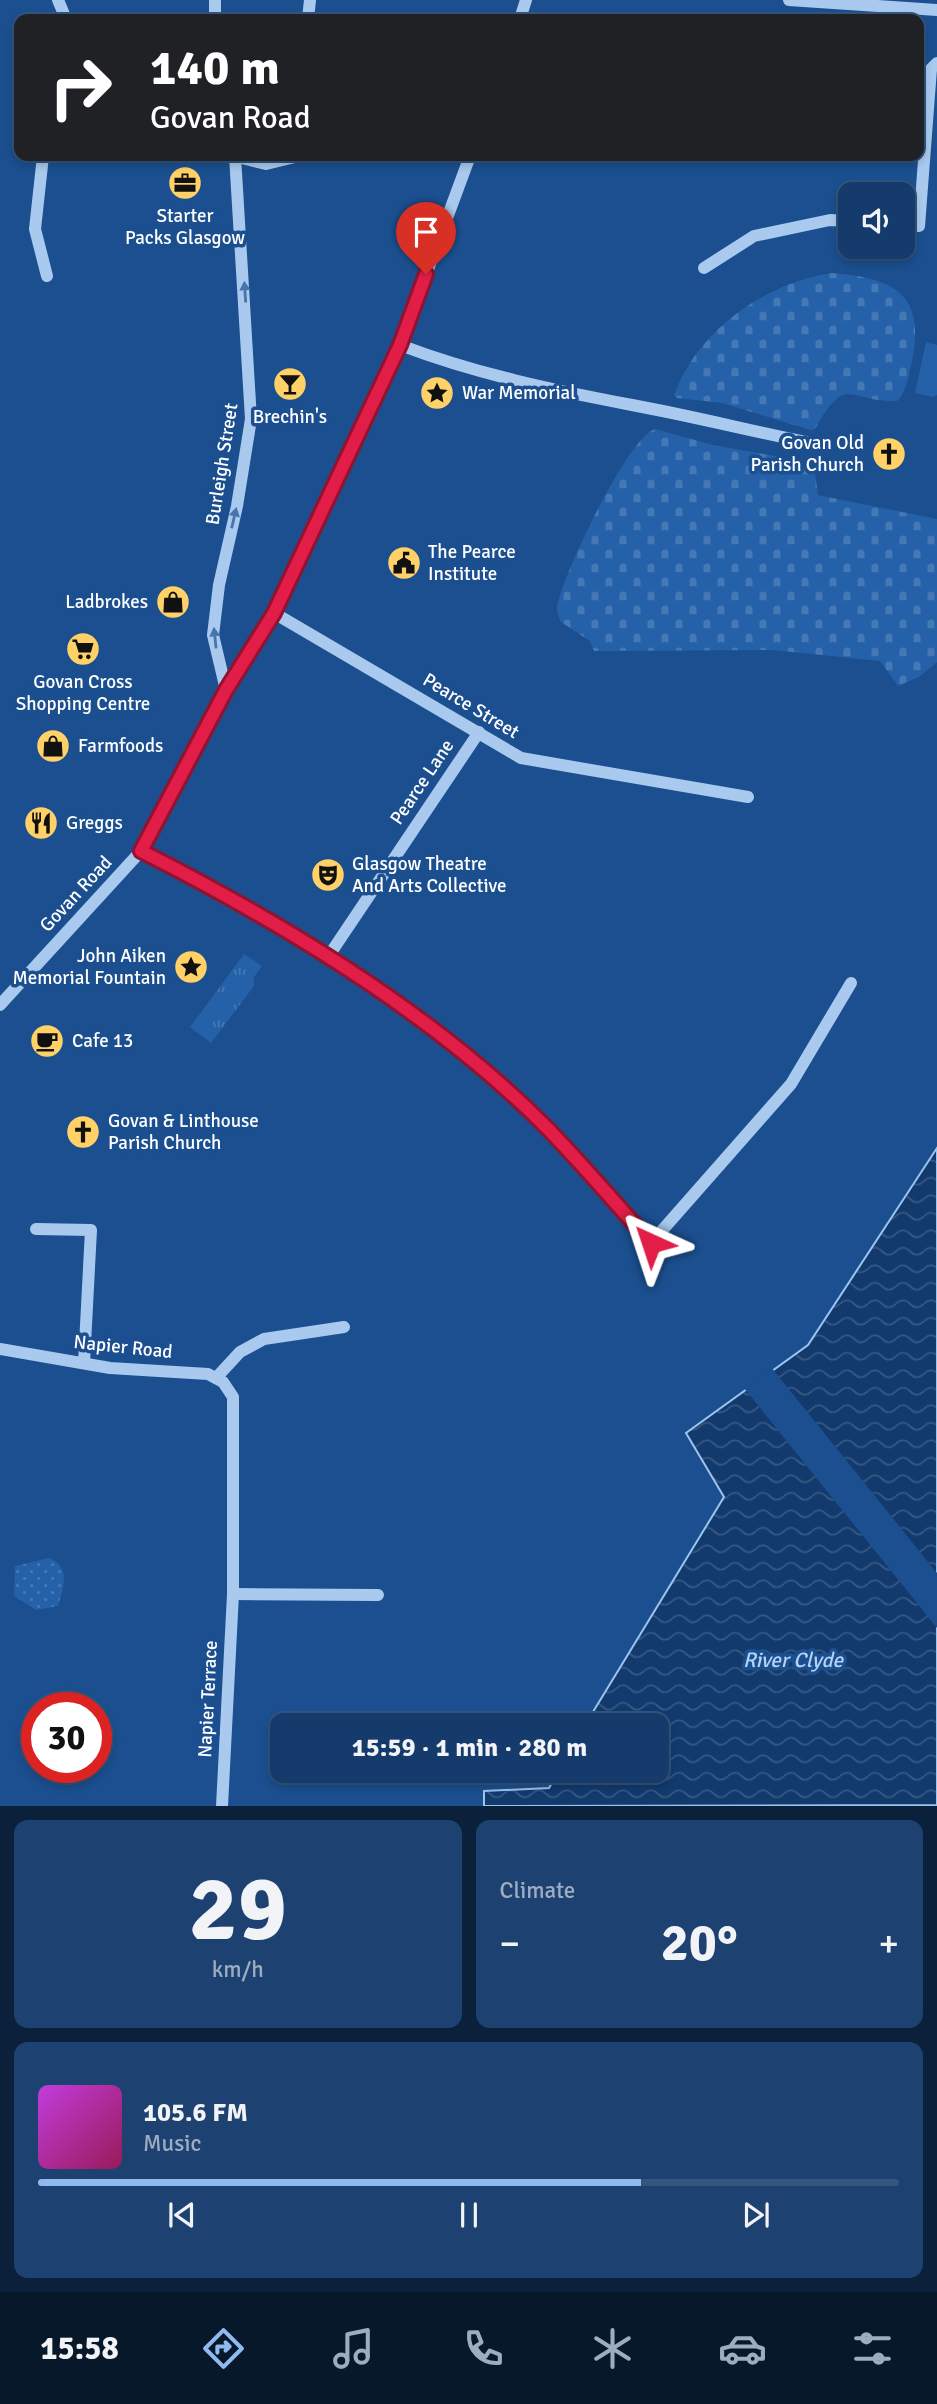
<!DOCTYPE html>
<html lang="en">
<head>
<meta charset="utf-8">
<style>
  :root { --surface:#143b6b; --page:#1d4271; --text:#f1f3f6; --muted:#9dadc1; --line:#33557e; --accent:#90b9f0 }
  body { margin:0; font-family:Signika,sans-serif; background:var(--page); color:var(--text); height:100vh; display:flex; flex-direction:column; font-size:26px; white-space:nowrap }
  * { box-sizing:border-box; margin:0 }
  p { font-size:23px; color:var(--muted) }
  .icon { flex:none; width:38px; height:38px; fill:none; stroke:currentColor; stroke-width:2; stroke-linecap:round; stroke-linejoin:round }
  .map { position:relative; height:1806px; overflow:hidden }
  .details { display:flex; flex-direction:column; gap:14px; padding:14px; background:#0b203b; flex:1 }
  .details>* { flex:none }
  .guide { position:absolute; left:14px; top:14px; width:910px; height:147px; border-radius:14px; box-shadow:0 4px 10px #0003,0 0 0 2px var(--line); background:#202124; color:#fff; overflow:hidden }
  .buttons { position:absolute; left:838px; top:182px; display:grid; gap:14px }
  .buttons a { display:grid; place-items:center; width:77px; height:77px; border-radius:14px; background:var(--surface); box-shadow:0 4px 10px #0003,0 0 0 2px var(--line); font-size:35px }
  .speed { position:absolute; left:21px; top:1692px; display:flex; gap:14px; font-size:35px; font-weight:700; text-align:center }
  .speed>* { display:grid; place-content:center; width:91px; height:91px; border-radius:50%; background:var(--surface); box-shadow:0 4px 10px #0003,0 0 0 2px var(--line); line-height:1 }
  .speed .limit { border:10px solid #d22; background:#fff; color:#111 }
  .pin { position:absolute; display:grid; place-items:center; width:60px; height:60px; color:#fff; margin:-72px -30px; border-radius:50% 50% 50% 0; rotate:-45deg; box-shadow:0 0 7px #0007 }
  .pin .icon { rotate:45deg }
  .me { position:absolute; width:77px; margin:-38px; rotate:318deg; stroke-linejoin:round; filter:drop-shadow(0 0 5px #0008) }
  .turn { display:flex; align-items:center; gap:24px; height:147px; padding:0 21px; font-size:32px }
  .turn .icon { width:91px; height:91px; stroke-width:2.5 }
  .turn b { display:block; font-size:49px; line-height:60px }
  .big { font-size:52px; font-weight:800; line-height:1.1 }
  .details .card { flex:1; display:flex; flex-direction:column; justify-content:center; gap:10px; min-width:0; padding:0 24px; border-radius:14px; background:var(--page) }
  .details .dial { align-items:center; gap:0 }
  .dial b { font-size:91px; line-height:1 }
  .song { display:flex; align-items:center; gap:21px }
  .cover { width:84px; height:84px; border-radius:10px; background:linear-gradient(135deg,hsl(290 70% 55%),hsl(330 70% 35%)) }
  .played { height:7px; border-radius:4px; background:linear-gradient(90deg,var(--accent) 70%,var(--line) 70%) }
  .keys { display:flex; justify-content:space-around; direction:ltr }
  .heat { display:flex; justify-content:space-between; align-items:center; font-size:38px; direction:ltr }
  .details .tiles { flex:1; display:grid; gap:14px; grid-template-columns:1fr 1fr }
  .card:last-child { grid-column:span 2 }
  .trip { position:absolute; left:270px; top:1713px; width:399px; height:70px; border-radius:14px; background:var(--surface); box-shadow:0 4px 10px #0003,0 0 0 2px var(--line); font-weight:800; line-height:70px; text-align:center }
  .menu { display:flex; height:112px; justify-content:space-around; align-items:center; background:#08182b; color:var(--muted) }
  .menu .icon { width:49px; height:49px }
  .menu .current { color:var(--accent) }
  .menu b { font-size:32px; color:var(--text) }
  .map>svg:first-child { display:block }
  .grass { fill:url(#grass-tufts) }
  .cemetery { fill:url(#cemetery-stones) }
  .park { fill:url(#park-dots) }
  .garden { fill:#2461a8 }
  .water { fill:url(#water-waves); stroke:#9cc4f0; stroke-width:2 }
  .pier { fill:#1b4f8f }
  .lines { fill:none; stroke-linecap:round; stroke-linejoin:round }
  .minor { stroke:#a9c9ee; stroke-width:12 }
  .oneway { fill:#4674ac }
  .route-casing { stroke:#92132f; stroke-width:18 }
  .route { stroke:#e11d48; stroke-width:12 }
  .labels { text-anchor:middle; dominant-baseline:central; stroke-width:7; stroke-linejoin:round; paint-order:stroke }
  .poi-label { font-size:19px; fill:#fff; stroke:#1b4f8f; text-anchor:start }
  .street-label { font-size:19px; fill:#fff; stroke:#1b4f8f }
  .water-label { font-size:21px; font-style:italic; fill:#b5d3f5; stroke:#1b4f8f }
</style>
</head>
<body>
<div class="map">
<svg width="937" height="1806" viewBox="0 0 937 1806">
  <defs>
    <pattern id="grass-tufts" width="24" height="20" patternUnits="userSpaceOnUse" patternTransform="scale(1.75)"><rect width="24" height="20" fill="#2461a8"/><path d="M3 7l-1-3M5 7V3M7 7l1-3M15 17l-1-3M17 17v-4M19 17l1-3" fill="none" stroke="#4579b5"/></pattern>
    <pattern id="cemetery-stones" width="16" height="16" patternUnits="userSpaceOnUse" patternTransform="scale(1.75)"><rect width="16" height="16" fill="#2461a8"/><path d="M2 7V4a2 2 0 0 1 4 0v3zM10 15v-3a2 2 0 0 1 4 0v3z" fill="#4579b5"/></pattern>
    <pattern id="park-dots" width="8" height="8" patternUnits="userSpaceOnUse" patternTransform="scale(1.75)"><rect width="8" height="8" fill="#2461a8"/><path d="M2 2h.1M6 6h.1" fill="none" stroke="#4579b5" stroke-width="1.8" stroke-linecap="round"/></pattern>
    <pattern id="water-waves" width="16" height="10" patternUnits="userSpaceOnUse" patternTransform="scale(1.75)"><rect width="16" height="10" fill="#123a6d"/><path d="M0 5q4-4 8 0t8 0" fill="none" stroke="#365883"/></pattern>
  </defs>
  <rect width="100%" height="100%" fill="#1b4f8f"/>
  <polygon class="grass" points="244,954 262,966 254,977 254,986 211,1043 190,1027"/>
  <g class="cemetery">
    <path d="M832,273c61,5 94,20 80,88 -3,13 -5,30 -15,40 -49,2 -50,-29 -82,28l-4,1 -89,-27 -45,-5 -3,-3c24,-65 91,-112 158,-122z"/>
    <path d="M655,429l58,16 96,17 5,4 4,29 119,24v143l-18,15 -21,9 -18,-25 -108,-11 -178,1 -4,-10 -29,-19c-3,-5 -4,-10 -4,-15 5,-31 71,-170 98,-178z"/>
  </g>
  <path class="park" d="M49,1558c22,9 15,29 9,48l-22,4 -22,-14 1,-30z"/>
  <polygon class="garden" points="926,342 937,345 937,395 933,397 915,393"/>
  <polygon class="water" points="937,1148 937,1805 484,1806 484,1791 549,1788 559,1771 656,1771 656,1726 585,1725 724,1497 686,1433 808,1345"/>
  <polygon class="pier" points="771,1367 937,1573 937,1628 744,1388"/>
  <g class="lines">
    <g class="minor">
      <polyline points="58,0 66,19"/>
      <polyline points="789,0 937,10"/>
      <polyline points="215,19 215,0"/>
      <polyline points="308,19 310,0"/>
      <polyline points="520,19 526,0"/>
      <polyline points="43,156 35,229 47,276"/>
      <polyline points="234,156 266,164 299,156"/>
      <polyline points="903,225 919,226 931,69 937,63"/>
      <polyline points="704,268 754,236 830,220 850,221"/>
      <path d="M400,345c76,29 153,45 232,60 60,11 119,26 179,38"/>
      <polyline points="274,613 521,758 748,797"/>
      <polyline points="226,690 213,635 219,585 237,506 251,419 235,156"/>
      <path d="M141,851c143,72 295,164 407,278 36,37 69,76 103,114l140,-159 60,-101"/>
      <polyline points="328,957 479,732"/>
      <polyline points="0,1005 141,851 226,690 274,613 400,345 470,156"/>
      <polyline points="36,1229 91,1230 84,1363"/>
      <polyline points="0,1349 110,1368 208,1374 223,1382 233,1397 233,1594 222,1806"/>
      <polyline points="216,1378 240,1352 264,1339 344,1327"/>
      <polyline points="233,1594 378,1595"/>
    </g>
  </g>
  <defs><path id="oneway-solid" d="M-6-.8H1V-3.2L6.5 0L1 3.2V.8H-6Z" transform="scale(1.75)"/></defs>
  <g class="oneway">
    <use href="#oneway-solid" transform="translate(245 292) rotate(-94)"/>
    <use href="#oneway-solid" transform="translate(234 518) rotate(-77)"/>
    <use href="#oneway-solid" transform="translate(215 638) rotate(-96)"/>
  </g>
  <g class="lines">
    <g class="route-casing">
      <path id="route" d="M426,274l-26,71 -126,268 -48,77 -85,161c140,71 297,166 407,278 36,37 69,76 103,114"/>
    </g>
    <use href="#route" class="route"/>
  </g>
  <defs>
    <g id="office-disc" transform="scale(1.75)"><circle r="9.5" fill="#ffd166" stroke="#1b4f8f"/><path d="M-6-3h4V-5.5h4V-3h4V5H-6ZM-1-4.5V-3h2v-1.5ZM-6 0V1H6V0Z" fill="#111"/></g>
    <g id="bar-disc" transform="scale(1.75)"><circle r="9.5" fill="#ffd166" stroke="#1b4f8f"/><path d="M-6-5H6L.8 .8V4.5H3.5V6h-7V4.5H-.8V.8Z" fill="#111"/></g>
    <g id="sight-disc" transform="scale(1.75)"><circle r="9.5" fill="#ffd166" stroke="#1b4f8f"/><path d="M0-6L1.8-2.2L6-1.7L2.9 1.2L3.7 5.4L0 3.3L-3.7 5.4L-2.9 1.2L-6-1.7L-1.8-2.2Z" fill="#111"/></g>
    <g id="church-disc" transform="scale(1.75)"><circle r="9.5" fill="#ffd166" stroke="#1b4f8f"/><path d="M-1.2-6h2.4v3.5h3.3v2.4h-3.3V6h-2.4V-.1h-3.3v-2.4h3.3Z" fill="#111"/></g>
    <g id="civic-disc" transform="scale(1.75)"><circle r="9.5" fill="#ffd166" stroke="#1b4f8f"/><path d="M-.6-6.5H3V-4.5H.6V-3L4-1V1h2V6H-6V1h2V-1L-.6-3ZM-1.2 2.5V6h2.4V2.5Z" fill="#111"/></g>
    <g id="shop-disc" transform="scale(1.75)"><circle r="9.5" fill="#ffd166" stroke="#1b4f8f"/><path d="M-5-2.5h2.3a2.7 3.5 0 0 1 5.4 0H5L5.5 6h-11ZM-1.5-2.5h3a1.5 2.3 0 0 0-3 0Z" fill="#111"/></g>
    <g id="supermarket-disc" transform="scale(1.75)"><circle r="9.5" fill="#ffd166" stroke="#1b4f8f"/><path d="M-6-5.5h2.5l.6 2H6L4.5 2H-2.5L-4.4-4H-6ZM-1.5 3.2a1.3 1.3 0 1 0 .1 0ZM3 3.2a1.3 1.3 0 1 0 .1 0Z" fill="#111"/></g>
    <g id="restaurant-disc" transform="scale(1.75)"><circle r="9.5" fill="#ffd166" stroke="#1b4f8f"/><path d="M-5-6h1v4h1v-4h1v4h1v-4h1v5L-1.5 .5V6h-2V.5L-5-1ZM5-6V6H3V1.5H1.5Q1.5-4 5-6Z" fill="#111"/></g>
    <g id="theatre-disc" transform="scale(1.75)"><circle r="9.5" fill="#ffd166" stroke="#1b4f8f"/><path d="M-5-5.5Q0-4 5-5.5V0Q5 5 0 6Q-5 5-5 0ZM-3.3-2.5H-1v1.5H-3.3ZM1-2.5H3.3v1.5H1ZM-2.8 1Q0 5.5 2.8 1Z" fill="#111"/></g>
    <g id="cafe-disc" transform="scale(1.75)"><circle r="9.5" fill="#ffd166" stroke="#1b4f8f"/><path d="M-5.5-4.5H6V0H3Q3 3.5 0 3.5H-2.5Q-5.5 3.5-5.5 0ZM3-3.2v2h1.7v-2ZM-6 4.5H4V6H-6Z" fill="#111"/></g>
  </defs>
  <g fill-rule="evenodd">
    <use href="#office-disc" x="185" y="183"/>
    <use href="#bar-disc" x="290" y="384"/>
    <use href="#sight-disc" x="437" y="393"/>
    <use href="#church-disc" x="889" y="454"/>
    <use href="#civic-disc" x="404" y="563"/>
    <use href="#shop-disc" x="173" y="602"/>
    <use href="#supermarket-disc" x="83" y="649"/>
    <use href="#shop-disc" x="53" y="746"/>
    <use href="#restaurant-disc" x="41" y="823"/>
    <use href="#theatre-disc" x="328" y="875"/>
    <use href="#sight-disc" x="191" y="967"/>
    <use href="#cafe-disc" x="47" y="1041"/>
    <use href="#church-disc" x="83" y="1132"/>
  </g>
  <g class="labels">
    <g class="poi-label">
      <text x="185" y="216" text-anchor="middle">Starter<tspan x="185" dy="22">Packs Glasgow</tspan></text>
      <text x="462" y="393">War Memorial</text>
      <text x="290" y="417" text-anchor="middle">Brechin's</text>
      <text x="864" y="443" text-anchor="end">Govan Old<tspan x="864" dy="22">Parish Church</tspan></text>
      <text x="428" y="552">The Pearce<tspan x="428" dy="22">Institute</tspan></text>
      <text x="148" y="602" text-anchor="end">Ladbrokes</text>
      <text x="83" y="682" text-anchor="middle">Govan Cross<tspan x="83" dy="22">Shopping Centre</tspan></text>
      <text x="78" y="746">Farmfoods</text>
      <text x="66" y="823">Greggs</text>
      <text x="352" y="864">Glasgow Theatre<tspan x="352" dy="22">And Arts Collective</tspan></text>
      <text x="166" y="956" text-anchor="end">John Aiken<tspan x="166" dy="22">Memorial Fountain</tspan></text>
      <text x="72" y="1041">Cafe 13</text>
      <text x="108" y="1121">Govan &amp; Linthouse<tspan x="108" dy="22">Parish Church</tspan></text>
    </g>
    <g class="street-label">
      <text transform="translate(222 464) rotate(-81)">Burleigh Street</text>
      <text transform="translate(471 706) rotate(31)">Pearce Street</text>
      <text transform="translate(422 782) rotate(-56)">Pearce Lane</text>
      <text transform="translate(76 894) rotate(-47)">Govan Road</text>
      <text transform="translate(123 1347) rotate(6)">Napier Road</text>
      <text transform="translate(208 1699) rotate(-87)">Napier Terrace</text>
    </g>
    <g class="water-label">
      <text x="793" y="1660">River Clyde</text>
    </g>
  </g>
</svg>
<div class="buttons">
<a><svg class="icon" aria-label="sound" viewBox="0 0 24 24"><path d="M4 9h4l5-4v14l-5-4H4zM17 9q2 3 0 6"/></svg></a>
</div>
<div class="speed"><div class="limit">30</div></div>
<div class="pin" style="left:426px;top:274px;background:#d93025"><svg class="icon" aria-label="arrive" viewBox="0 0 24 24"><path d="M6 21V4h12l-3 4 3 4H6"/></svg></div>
<svg class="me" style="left:651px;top:1243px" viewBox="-20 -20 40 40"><path d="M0-17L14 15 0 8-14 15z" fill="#e11d48" stroke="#fff" stroke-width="4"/></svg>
<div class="trip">15:59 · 1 min · 280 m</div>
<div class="guide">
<div class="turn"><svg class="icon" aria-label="right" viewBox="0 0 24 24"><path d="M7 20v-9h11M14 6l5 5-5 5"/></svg><div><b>140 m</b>Govan Road</div></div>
</div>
</div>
<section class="details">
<div class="tiles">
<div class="card dial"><b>29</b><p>km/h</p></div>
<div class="card"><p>Climate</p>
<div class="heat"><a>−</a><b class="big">20°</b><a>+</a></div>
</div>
<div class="card">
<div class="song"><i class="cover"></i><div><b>105.6 FM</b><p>Music</p></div></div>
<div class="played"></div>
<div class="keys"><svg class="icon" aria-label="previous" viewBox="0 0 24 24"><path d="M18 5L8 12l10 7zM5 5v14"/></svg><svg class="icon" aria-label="pause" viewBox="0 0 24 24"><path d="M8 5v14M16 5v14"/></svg><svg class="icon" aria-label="next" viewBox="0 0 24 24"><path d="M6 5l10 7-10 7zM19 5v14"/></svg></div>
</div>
</div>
</section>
<nav class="menu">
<b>15:58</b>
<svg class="icon current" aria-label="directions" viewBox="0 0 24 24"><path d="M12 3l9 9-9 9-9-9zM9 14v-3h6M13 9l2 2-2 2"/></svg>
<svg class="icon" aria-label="music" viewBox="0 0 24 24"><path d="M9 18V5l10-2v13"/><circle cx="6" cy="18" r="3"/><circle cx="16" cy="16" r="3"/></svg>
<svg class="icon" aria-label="phone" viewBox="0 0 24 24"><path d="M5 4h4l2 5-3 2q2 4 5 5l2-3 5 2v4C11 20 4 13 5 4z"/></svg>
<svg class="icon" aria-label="climate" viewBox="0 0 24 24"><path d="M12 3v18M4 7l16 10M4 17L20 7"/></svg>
<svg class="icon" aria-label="car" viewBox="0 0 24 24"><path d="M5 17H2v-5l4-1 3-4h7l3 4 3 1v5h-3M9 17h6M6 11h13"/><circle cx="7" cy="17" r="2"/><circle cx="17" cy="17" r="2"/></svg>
<svg class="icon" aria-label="filters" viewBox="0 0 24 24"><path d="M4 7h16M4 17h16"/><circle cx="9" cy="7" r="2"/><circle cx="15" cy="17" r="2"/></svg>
</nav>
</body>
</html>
